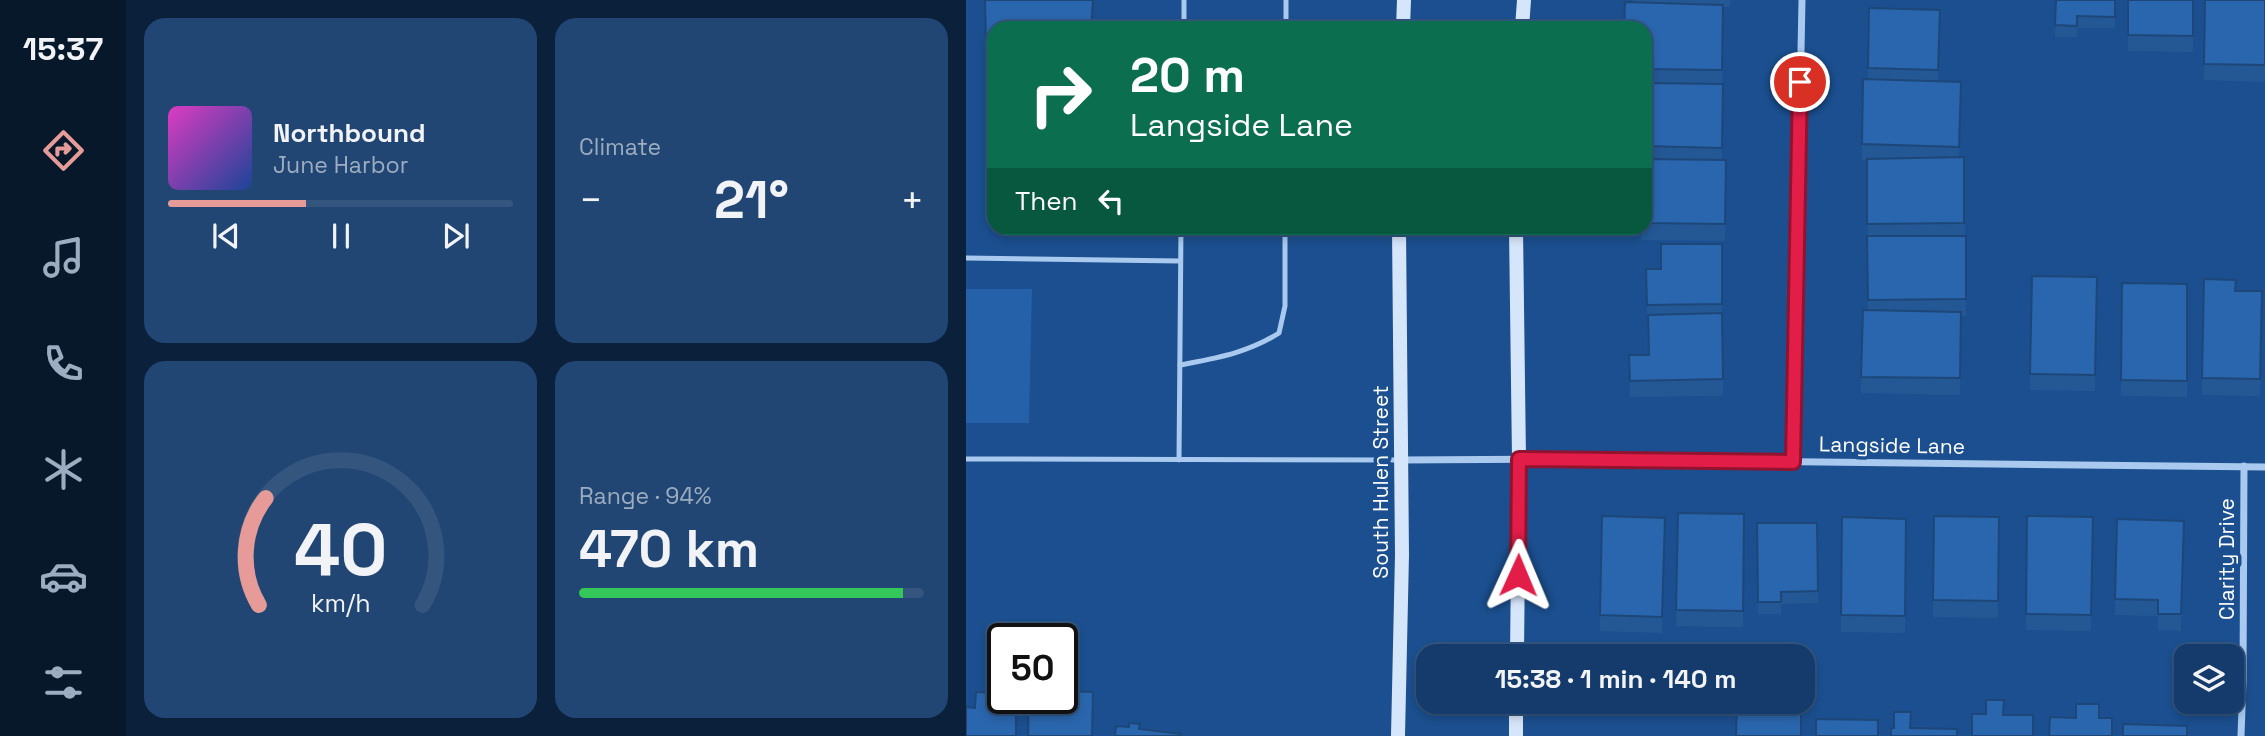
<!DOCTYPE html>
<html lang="en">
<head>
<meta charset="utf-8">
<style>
  :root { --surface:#143b6b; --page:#214673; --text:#f1f3f6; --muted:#9dadc1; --line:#33557e; --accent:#e69b98 }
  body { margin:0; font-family:"Space Grotesk",sans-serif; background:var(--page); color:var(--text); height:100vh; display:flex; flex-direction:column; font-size:26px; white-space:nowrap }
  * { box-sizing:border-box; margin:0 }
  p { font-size:23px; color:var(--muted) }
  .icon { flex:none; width:38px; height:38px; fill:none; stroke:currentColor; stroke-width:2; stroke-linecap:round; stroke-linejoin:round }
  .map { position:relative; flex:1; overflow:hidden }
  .details { display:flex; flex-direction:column; gap:18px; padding:18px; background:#0b203b; width:840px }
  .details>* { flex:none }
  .top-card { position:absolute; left:21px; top:21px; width:665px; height:214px; border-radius:21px; box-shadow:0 4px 10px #0003,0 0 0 2px var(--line); background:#0b6e4f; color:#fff; overflow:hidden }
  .fabs { position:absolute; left:1208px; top:644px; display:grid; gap:14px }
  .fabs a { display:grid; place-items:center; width:70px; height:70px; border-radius:14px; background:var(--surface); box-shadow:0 4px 10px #0003,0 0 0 2px var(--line); font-size:35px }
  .speed { position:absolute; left:21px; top:623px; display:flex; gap:14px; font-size:35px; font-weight:700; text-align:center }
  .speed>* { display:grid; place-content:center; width:91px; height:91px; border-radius:50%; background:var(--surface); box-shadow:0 4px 10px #0003,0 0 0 2px var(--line); line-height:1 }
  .speed .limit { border:4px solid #111; border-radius:10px; background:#fff; color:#111 }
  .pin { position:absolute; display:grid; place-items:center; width:60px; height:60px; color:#fff; margin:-30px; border:4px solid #fff; border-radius:50%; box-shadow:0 2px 7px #0007 }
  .me { position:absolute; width:77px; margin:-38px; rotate:1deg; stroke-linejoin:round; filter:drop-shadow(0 0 5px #0008) }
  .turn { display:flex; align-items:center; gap:24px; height:147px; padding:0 28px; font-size:32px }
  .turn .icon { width:91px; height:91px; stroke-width:2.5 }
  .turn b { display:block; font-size:49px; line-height:60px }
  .then { display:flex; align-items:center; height:66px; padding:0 28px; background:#0003; gap:14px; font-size:26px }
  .big { font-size:52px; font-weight:700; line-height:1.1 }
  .details .card { flex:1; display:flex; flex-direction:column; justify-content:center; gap:10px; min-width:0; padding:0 24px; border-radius:21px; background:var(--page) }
  .details .dial { align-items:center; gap:0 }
  .dial svg { height:182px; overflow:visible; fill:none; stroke:var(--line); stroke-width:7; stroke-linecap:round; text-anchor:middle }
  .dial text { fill:var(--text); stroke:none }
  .song { display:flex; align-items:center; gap:21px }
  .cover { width:84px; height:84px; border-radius:10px; background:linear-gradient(135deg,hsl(310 70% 55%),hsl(220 70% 35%)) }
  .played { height:7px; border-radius:4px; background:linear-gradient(90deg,var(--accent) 40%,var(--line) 40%) }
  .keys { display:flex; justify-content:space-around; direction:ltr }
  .heat { display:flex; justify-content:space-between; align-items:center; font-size:38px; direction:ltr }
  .charge { height:10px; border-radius:5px; background:linear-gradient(90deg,#34c759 94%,var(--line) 0) }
  .details .tiles { flex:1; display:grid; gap:18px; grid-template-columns:repeat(2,1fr) }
  .trip { position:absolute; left:450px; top:644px; width:399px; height:70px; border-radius:21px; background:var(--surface); box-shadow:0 4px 10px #0003,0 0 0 2px var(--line); font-weight:700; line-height:70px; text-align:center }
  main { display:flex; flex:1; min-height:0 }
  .dock { display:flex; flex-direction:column; width:126px; justify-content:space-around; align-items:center; background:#08182b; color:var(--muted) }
  .dock .icon { width:49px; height:49px }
  .dock .active { color:var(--accent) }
  .dock b { font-size:32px; color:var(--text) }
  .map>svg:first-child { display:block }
  .green { fill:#2461a8 }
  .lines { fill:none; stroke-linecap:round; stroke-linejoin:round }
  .service { stroke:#a9c9ee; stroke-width:5 }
  .minor { stroke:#a9c9ee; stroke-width:7 }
  .secondary { stroke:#d6e6fa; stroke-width:14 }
  .wall { fill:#245895 }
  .shaded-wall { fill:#1d4779 }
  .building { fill:#2a66ad; stroke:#1d4779; stroke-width:2 }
  .route-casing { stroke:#92132f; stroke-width:18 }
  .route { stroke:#e11d48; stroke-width:12 }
  .labels { text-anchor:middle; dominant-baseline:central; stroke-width:7; stroke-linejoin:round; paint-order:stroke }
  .street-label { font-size:21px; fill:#fff; stroke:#1b4f8f }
</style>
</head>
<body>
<main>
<nav class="dock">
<b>15:37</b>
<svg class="icon active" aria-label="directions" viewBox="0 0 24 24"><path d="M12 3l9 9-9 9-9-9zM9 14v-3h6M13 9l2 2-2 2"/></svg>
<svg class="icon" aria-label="music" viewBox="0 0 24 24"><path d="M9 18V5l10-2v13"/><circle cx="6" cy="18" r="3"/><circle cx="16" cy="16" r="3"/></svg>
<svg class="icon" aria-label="phone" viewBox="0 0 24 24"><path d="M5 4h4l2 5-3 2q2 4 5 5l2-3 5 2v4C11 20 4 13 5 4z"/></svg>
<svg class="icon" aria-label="climate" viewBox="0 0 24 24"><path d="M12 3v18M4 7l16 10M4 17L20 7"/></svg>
<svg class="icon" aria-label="car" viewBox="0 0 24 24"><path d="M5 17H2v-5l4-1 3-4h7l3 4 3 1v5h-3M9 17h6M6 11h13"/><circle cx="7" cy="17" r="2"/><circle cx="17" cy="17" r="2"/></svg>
<svg class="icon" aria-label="filters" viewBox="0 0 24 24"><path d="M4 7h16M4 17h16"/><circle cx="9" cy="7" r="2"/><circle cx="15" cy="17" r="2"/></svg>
</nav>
<section class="details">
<div class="tiles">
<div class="card">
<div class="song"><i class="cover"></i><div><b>Northbound</b><p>June Harbor</p></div></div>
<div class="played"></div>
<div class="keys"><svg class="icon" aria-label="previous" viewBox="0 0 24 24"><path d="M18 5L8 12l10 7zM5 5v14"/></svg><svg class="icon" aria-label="pause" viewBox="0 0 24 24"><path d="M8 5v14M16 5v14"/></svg><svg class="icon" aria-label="next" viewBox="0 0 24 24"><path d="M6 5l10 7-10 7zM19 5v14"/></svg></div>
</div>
<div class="card"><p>Climate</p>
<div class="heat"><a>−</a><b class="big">21°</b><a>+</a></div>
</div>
<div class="card dial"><svg viewBox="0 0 100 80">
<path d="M14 69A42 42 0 1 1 86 69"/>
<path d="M14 69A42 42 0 0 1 17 22" stroke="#e69b98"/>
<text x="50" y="56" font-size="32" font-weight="700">40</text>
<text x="50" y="72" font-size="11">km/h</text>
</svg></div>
<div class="card"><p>Range · 94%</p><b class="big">470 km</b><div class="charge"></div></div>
</div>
</section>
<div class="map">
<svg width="1299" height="736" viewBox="0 0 1299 736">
  <rect width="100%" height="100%" fill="#1b4f8f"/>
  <polygon class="green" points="0,289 66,289 63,423 0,423"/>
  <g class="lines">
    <g class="service">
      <polyline points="218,28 218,0"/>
      <polyline points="320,28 320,0"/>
      <polyline points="0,258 214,261"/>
      <path d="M214,365c36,-7 68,-12 99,-32l6,-27v-78"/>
      <polyline points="0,459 434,460"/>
      <polyline points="213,460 215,228"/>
    </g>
    <g class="minor">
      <polyline points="435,460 585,459 1299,467"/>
      <polyline points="827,462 836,0"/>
      <polyline points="1275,736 1277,680 1278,466"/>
    </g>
    <g class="secondary">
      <polyline points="437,28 438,0"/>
      <polyline points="556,28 558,0"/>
      <polyline points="550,228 553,459 551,656"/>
      <polyline points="432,736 436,555 433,228"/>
      <polyline points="550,736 550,702"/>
    </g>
  </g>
  <g class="wall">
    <polygon points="19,0 128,0 126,28 28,28 28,180 23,181"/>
    <polygon points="667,0 764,0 764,7 757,7 756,160 760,160 759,241 675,240 675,228 679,228 679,28 667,3"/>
    <polygon points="1090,0 1149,0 1149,28 1111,28 1111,37 1089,37"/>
    <polygon points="1162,0 1228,0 1227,52 1162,51"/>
    <polygon points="1239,0 1299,0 1299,82 1238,80"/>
    <polygon points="903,8 974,10 972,81 995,98 993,157 998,157 1000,316 995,316 994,395 895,393 895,377 902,310 901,160 896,160 896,144 902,79"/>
    <polygon points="680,269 756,304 757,396 664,397 663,355 682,355"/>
    <polygon points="1066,276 1131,277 1129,391 1064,390"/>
    <polygon points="1238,279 1270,291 1296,291 1294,396 1236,395"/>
    <polygon points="1156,283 1221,284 1221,397 1155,396"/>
    <polygon points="712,513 778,514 777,627 710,626"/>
    <polygon points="636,516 699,518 696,633 634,631"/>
    <polygon points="968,516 1033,517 1032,618 967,617"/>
    <polygon points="1061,516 1127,517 1125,631 1060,630"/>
    <polygon points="876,517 940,519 939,633 875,632"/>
    <polygon points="1151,519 1218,521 1215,631 1192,630 1192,616 1149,615"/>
    <polygon points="791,523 851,523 852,603 815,604 815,614 792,614"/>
  </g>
  <polygon class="shaded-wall" points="127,0 128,0 126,28 125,28"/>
  <g class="building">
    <polygon points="19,0 127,0 125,28 28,28 28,164 23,164"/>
    <polygon points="1090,0 1149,0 1149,17 1111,16 1111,26 1089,25"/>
    <polygon points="1162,0 1227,0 1227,36 1162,35"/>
    <polygon points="1239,0 1299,0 1299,65 1238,64"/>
    <polygon points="659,2 757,5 756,70 679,69 679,28 658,28"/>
    <polygon points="903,8 974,10 972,70 902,68"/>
    <polygon points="897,79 995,82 993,147 896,144"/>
    <polygon points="679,83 757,84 756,148 679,146"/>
    <polygon points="998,157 998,223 901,224 901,159"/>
    <polygon points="679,159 760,160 759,224 679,223"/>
    <polygon points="901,236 1000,236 1000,299 902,300"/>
    <polygon points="695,244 756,244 756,304 681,305 680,269 695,269"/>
    <polygon points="1066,276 1131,277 1129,375 1064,374"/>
    <polygon points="1238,279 1270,280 1269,291 1296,291 1294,379 1236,378"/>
    <polygon points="1156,283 1221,284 1221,381 1155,380"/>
    <polygon points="897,310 995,312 994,378 895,377"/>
    <polygon points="756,313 757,379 664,381 663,355 683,355 682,315"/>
    <polygon points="712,513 778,514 777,611 710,610"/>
    <polygon points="636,516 699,518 696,617 634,615"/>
    <polygon points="968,516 1033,517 1032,601 967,600"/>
    <polygon points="1061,516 1127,517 1125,615 1060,614"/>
    <polygon points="876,517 940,519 939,616 875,615"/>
    <polygon points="1151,519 1218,521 1215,614 1192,614 1192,600 1149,599"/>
    <polygon points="791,523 851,523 852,591 815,592 815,602 792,602"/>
    <polygon points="96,691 127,692 126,736 62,736 63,698 96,698"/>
    <polygon points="10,692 32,693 32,708 50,708 50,736 0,736 0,707 9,708"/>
    <polygon points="1020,700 1038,700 1037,715 1067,715 1067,736 1006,736 1006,714 1020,714"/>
    <polygon points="771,702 835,703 835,736 770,736"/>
    <polygon points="1110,704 1133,704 1133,718 1146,718 1146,736 1083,736 1084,717 1110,718"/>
    <polygon points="928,712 945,712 944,728 991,729 991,736 925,736 925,728 928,728"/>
    <polygon points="850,719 912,720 912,736 850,736"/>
    <polygon points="163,723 174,724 173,729 215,734 215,736 149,736 150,726 163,727"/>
    <polygon points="1157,724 1221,726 1221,736 1157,736"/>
  </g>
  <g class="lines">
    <g class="route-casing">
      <polyline id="route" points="552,575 553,459 827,462 834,82"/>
    </g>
    <use href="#route" class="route"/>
  </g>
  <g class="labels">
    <g class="street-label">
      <text transform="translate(926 445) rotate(1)">Langside Lane</text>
      <text transform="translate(414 482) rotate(-90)">South Hulen Street</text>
      <text transform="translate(1260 559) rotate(-90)">Clarity Drive</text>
    </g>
  </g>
</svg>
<div class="fabs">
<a><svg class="icon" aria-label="layers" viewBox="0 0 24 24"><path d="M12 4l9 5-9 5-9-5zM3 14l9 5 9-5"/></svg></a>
</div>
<div class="speed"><div class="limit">50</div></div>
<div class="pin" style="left:834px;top:82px;background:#d93025"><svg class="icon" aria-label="arrive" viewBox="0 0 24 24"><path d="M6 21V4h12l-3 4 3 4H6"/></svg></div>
<svg class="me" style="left:552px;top:575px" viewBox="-20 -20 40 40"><path d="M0-17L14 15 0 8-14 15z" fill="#e11d48" stroke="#fff" stroke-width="4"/></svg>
<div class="trip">15:38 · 1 min · 140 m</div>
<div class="top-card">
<div class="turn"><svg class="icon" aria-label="right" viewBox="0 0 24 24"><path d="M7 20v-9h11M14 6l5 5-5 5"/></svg><div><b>20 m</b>Langside Lane</div></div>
<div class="then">Then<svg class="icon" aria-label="left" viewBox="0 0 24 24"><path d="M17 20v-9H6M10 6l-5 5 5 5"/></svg></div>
</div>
</div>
</main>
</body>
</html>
